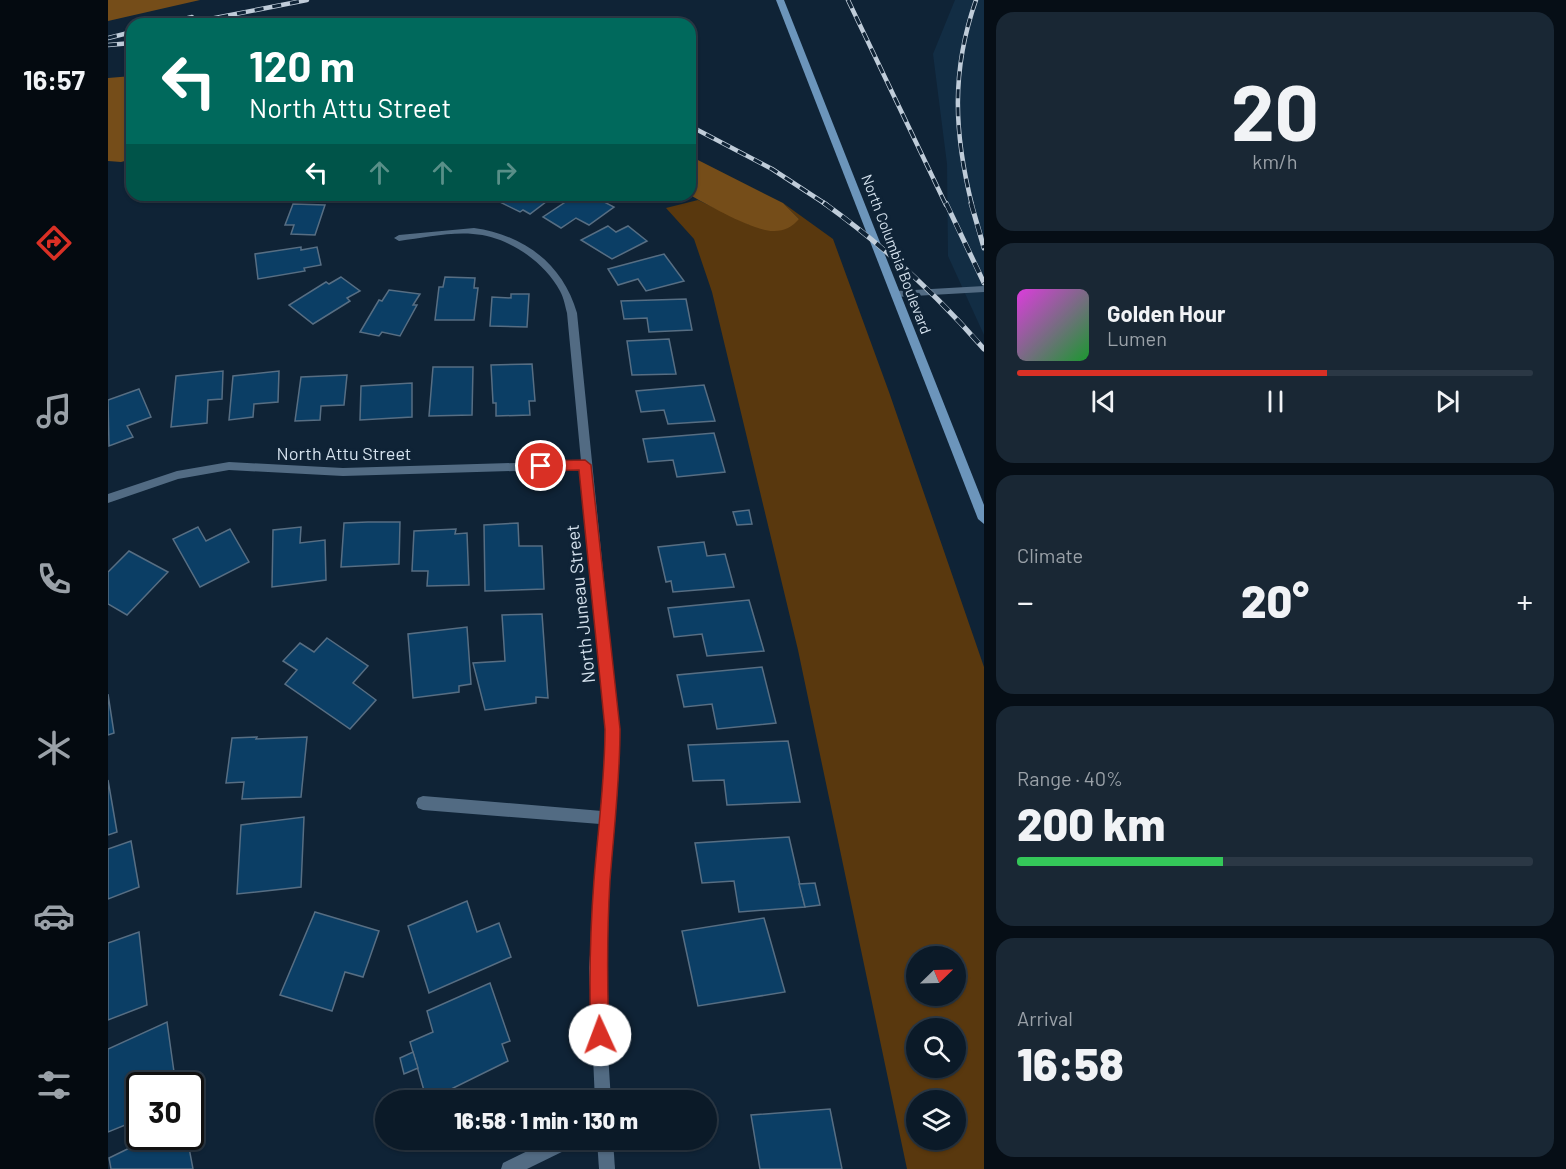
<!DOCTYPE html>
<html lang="en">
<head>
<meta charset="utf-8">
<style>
  :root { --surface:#0b1a28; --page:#192734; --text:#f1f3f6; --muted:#9aa1a8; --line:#2b3845; --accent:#d93025 }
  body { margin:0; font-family:Barlow,sans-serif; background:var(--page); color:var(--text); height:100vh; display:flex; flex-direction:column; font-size:22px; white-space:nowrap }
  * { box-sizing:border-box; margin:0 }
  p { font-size:20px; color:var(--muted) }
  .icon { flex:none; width:33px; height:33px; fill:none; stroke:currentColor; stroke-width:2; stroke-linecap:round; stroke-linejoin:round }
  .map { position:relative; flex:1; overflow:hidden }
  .panel { display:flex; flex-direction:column; gap:12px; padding:12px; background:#060e16; width:582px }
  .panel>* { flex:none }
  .hud { position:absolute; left:18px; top:18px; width:570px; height:183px; border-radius:18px; box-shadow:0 2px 4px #0004,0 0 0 2px var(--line); background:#00695c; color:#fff; overflow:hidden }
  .needle { width:39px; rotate:67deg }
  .tools { position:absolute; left:798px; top:946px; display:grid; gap:12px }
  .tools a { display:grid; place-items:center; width:60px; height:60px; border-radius:50%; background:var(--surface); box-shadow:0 2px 4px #0004,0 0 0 2px var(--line); font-size:30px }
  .speed { position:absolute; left:18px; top:1072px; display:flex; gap:12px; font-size:30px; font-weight:700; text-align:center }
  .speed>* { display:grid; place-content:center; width:78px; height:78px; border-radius:50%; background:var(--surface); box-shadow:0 2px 4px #0004,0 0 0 2px var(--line); line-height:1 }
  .speed .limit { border:3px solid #111; border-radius:9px; background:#fff; color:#111 }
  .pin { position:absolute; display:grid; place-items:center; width:51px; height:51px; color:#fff; margin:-26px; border:3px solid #fff; border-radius:50%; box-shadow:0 2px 6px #0007 }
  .me { position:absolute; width:66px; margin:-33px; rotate:358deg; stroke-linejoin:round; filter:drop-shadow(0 0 4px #0008) }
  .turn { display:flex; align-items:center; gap:21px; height:126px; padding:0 24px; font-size:27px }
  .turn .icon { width:78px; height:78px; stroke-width:2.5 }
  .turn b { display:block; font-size:42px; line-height:51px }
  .lanes { display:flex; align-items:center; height:57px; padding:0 24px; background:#0003; justify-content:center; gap:30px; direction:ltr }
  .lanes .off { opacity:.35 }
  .big { font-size:45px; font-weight:800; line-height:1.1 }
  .panel .widget { flex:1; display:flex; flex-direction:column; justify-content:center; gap:9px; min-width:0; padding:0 21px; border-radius:18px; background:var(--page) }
  .panel .dial { align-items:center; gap:0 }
  .dial b { font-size:78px; line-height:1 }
  .song { display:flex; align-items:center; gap:18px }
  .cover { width:72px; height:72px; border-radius:9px; background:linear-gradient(135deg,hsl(300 70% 55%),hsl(130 70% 35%)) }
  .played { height:6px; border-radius:3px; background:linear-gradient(90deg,var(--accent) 60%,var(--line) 60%) }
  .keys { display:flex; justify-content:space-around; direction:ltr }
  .heat { display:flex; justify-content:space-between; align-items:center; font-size:33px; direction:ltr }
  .charge { height:9px; border-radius:4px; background:linear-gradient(90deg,#34c759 40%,var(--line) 0) }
  .trip { position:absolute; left:267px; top:1090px; width:342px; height:60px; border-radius:30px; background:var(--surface); box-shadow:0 2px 4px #0004,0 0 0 2px var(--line); font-weight:800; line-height:60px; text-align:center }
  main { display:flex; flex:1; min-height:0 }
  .tab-bar { display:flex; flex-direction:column; width:108px; justify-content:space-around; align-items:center; background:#040a10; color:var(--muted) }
  .tab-bar .icon { width:42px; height:42px }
  .tab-bar .active { color:var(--accent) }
  .tab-bar b { font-size:27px; color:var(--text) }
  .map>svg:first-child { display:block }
  .built { fill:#122d44 }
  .green { fill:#59380e; fill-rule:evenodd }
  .forest { fill:#754d19 }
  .building { fill:#0b3e65; stroke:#576e83; stroke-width:1.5 }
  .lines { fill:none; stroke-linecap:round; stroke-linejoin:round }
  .street { fill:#526b83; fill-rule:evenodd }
  .secondary { fill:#6c95bb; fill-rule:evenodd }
  .rail-far1-casing { stroke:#bfccd9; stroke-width:4.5 }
  .rail-casing { stroke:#bfccd9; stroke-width:5 }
  .rail-far1 { stroke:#0f2336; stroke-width:3; stroke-dasharray:9; stroke-linecap:butt }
  .rail { stroke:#0f2336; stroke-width:4; stroke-dasharray:11; stroke-linecap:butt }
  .route { fill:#d93025; stroke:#8d1f18; stroke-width:1.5 }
  .labels { text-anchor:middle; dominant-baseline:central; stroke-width:6; stroke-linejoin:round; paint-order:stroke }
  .far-street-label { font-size:15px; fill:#d5e2ee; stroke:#0f2336 }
  .street-label { font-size:18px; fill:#d5e2ee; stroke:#0f2336 }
</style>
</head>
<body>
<main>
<nav class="tab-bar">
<b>16:57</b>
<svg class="icon active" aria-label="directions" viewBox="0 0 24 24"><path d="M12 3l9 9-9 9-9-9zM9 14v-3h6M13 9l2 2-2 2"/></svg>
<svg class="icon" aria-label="music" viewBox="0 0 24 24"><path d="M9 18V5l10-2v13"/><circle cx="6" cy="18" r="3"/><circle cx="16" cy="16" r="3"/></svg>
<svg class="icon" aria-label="phone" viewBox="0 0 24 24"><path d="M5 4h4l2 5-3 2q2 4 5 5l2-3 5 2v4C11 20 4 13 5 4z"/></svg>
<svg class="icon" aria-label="climate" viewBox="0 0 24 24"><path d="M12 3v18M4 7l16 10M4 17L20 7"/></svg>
<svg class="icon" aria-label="car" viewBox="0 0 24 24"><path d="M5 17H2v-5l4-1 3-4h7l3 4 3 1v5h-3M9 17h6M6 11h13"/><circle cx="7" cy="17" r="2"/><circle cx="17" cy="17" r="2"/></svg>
<svg class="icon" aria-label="filters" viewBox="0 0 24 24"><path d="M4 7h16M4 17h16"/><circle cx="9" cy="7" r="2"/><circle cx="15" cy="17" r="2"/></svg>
</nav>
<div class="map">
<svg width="876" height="1169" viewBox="0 0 876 1169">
  <rect width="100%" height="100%" fill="#0f2336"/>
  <polygon class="built" points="847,0 876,0 876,335 840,256 839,164 825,54"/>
  <path class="green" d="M590,200l52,25 49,-6 -16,-16 50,36 56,153 95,275v502h-77l-109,-519 -86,-358 -18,-53 -28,-31zM808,957h40v39h-40zM808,1029h40v39h-40zM808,1101h40v39h-40z"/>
  <g class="forest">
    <polygon points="0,0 92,0 0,21"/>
    <polygon points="24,76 24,159 13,162 0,161 0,78"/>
    <path d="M582,156l93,47 16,16c-7,8 -14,12 -25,12 -19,1 -66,-26 -84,-36z"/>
  </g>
  <g class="building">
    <polygon points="394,195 447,195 422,214 415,210 412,212 388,200"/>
    <polygon points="468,195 483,195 506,207 481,225 468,218 453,228 435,217"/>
    <polygon points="185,204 217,205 207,235 183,234 186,225 177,225"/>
    <polygon points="500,226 508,232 520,226 539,241 504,259 473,240"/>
    <polygon points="193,247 193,250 209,247 213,265 196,268 197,271 150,279 147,254"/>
    <polygon points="556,254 576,281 538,291 530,279 510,285 500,269"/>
    <polygon points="233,277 252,291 239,298 242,301 205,324 181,305 218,282 221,284"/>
    <polygon points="337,277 367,278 366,288 370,288 366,320 327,320 331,287 335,287"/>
    <polygon points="281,290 312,294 305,305 309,305 292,336 274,332 271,336 252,332 271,300 274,301"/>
    <polygon points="403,294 421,294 419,327 382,326 384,297 403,298"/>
    <polygon points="578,299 584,330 541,332 539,318 516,319 513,301"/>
    <polygon points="561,339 568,374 524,375 519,341"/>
    <polygon points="424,364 427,401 421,401 422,415 388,416 388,403 385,403 383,365"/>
    <polygon points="325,367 365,367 364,415 321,416"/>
    <polygon points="115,371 114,399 100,400 99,423 63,427 68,376"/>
    <polygon points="171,371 170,402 146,404 145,417 121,420 125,376"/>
    <polygon points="239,375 236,405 213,406 212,420 187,421 193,377"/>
    <polygon points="304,383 304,417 252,420 253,386"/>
    <polygon points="596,385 607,421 560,424 556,410 533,412 528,391"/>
    <polygon points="31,389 43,417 19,426 25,437 1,446 0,400"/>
    <polygon points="606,433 617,472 569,477 565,460 540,462 535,439"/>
    <polygon points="641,510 644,524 629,525 625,512"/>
    <polygon points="260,522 292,522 291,564 233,567 236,523"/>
    <polygon points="410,523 411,546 434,546 436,589 377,591 376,525"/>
    <polygon points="90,527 98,541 122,529 141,562 92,587 65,539"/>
    <polygon points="193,527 192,543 217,540 218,580 164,587 165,530"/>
    <polygon points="348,529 347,534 359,533 361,585 319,586 320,571 304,571 306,531"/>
    <polygon points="596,542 599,556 617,554 626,587 565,592 563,581 558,582 550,547"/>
    <polygon points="21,551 60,572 19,615 0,604 0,572"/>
    <polygon points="641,600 656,651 599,656 594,634 566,637 560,608"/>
    <polygon points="434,614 440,698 428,697 428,703 377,710 365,663 397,661 394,615"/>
    <polygon points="359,627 363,684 351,686 351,692 305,698 300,634"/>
    <polygon points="219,638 260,666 245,683 268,700 242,729 177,684 189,670 175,661 192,643 206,652"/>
    <polygon points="654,667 668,723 609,729 604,704 576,707 569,675"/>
    <polygon points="0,694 6,733 0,735"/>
    <polygon points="149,737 148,739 199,737 193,797 134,799 136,782 118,783 124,738"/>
    <polygon points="680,741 692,802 619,805 616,780 585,781 580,745"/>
    <polygon points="0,780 9,832 0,835"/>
    <polygon points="196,817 193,887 129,894 133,825"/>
    <polygon points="681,837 697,907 631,912 626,881 594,883 587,843"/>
    <polygon points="23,841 31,887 0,899 0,849"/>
    <polygon points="707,883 712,905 697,907 691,884"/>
    <polygon points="359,901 369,932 391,923 403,957 321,993 300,926"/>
    <polygon points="207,912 271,931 255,977 237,972 224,1011 172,995"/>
    <polygon points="656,918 677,992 590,1006 574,931"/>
    <polygon points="31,932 39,1005 0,1020 0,943"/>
    <polygon points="382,983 402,1041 394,1044 400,1061 319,1101 302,1042 325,1032 319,1011"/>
    <polygon points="59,1022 67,1079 55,1086 32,1086 32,1119 0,1132 0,1049"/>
    <polygon points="305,1052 310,1068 296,1074 292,1058"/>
    <polygon points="722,1109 734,1169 652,1169 643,1115"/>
    <polygon points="44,1137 79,1137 85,1169 3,1169 1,1158"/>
  </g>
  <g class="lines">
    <g class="street">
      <path d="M366,228c50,7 89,36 103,85l42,416c-1,71 -11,141 -14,211 -2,54 3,107 6,161h-16l-6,-133 11,-144 -177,-14 -5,-2 -2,-5 2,-5 5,-2 179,15 3,-82 -23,-260 -239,7 -114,-6 -51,9 -70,24v-9l69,-23 52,-9 114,6 238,-7 -14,-148c-2,-7 -3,-15 -7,-22 -16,-30 -53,-55 -87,-57 -24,-2 -50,4 -74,7l-5,-3 5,-3z"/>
      <polygon points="876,286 876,292 788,297 783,294 788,291"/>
      <polygon points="442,1140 468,1140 466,1146 419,1169 393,1169 395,1163"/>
      <polygon points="489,1140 505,1140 507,1169 491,1169"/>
    </g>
    <polygon class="secondary" points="668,0 676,0 876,505 876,524 870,519"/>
    <g class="rail-far1-casing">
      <g id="rail-far1">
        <polyline points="740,0 838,205"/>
        <polyline points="57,24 84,17"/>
        <polyline points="76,24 199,0"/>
        <polyline points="0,38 24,32"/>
        <polyline points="0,45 24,43"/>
        <polyline points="582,126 664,169 719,205"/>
        <path d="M864,205c-18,-72 -21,-134 4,-205"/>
      </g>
    </g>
    <g class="rail-casing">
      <g id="rail">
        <path d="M716,203c60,43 112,91 160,146"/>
        <polyline points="838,203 876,283"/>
        <polyline points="863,203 876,248"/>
      </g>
    </g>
    <use href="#rail-far1" class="rail-far1"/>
    <use href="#rail" class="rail"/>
  </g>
  <path class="route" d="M477,460l6,5 29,264c0,51 -6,100 -10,151 -3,52 -3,103 -1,155l-3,6 -6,3 -6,-3 -3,-6c-2,-52 -1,-103 3,-155 4,-51 11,-100 11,-151l-26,-259 -38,1 -6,-5 6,-5z"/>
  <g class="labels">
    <g class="far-street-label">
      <text transform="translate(789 254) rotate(69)">North Columbia Boulevard</text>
    </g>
    <g class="street-label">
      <text x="236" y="453">North Attu Street</text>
      <text transform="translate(472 604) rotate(-96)">North Juneau Street</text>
    </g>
  </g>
</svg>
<div class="tools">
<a><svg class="needle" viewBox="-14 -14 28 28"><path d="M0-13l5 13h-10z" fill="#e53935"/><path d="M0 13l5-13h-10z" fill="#9aa1a8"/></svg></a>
<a><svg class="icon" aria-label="search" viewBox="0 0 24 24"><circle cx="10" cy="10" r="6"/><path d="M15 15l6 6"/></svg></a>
<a><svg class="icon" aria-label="layers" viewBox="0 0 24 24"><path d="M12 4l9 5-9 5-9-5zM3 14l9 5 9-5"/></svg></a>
</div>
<div class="speed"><div class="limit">30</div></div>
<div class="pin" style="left:433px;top:466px;background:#d93025"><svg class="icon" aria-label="arrive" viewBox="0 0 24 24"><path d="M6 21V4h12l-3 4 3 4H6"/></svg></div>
<svg class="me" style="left:492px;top:1035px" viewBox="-20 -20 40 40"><circle r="19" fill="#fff"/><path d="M0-13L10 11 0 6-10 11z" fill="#d93025"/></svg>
<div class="trip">16:58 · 1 min · 130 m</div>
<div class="hud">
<div class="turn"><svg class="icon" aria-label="left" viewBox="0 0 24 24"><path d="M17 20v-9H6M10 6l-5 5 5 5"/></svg><div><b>120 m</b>North Attu Street</div></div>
<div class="lanes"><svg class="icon" aria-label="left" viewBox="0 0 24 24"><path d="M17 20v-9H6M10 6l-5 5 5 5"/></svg><svg class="icon off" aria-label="ahead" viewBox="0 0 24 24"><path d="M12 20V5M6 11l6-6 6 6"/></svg><svg class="icon off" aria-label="ahead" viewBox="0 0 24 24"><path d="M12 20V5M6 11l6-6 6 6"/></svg><svg class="icon off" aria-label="right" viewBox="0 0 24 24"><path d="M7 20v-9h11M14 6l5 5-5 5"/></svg></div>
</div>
</div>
<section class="panel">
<div class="widget dial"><b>20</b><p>km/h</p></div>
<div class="widget">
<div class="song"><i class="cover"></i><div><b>Golden Hour</b><p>Lumen</p></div></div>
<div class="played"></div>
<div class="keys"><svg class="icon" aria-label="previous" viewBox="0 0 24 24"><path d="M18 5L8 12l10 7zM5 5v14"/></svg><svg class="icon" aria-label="pause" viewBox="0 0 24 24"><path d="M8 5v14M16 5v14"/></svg><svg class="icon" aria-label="next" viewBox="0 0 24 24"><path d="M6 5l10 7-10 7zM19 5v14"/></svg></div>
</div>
<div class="widget"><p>Climate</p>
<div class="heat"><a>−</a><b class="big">20°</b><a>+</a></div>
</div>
<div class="widget"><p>Range · 40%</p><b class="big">200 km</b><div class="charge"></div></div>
<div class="widget"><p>Arrival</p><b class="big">16:58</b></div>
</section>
</main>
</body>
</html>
